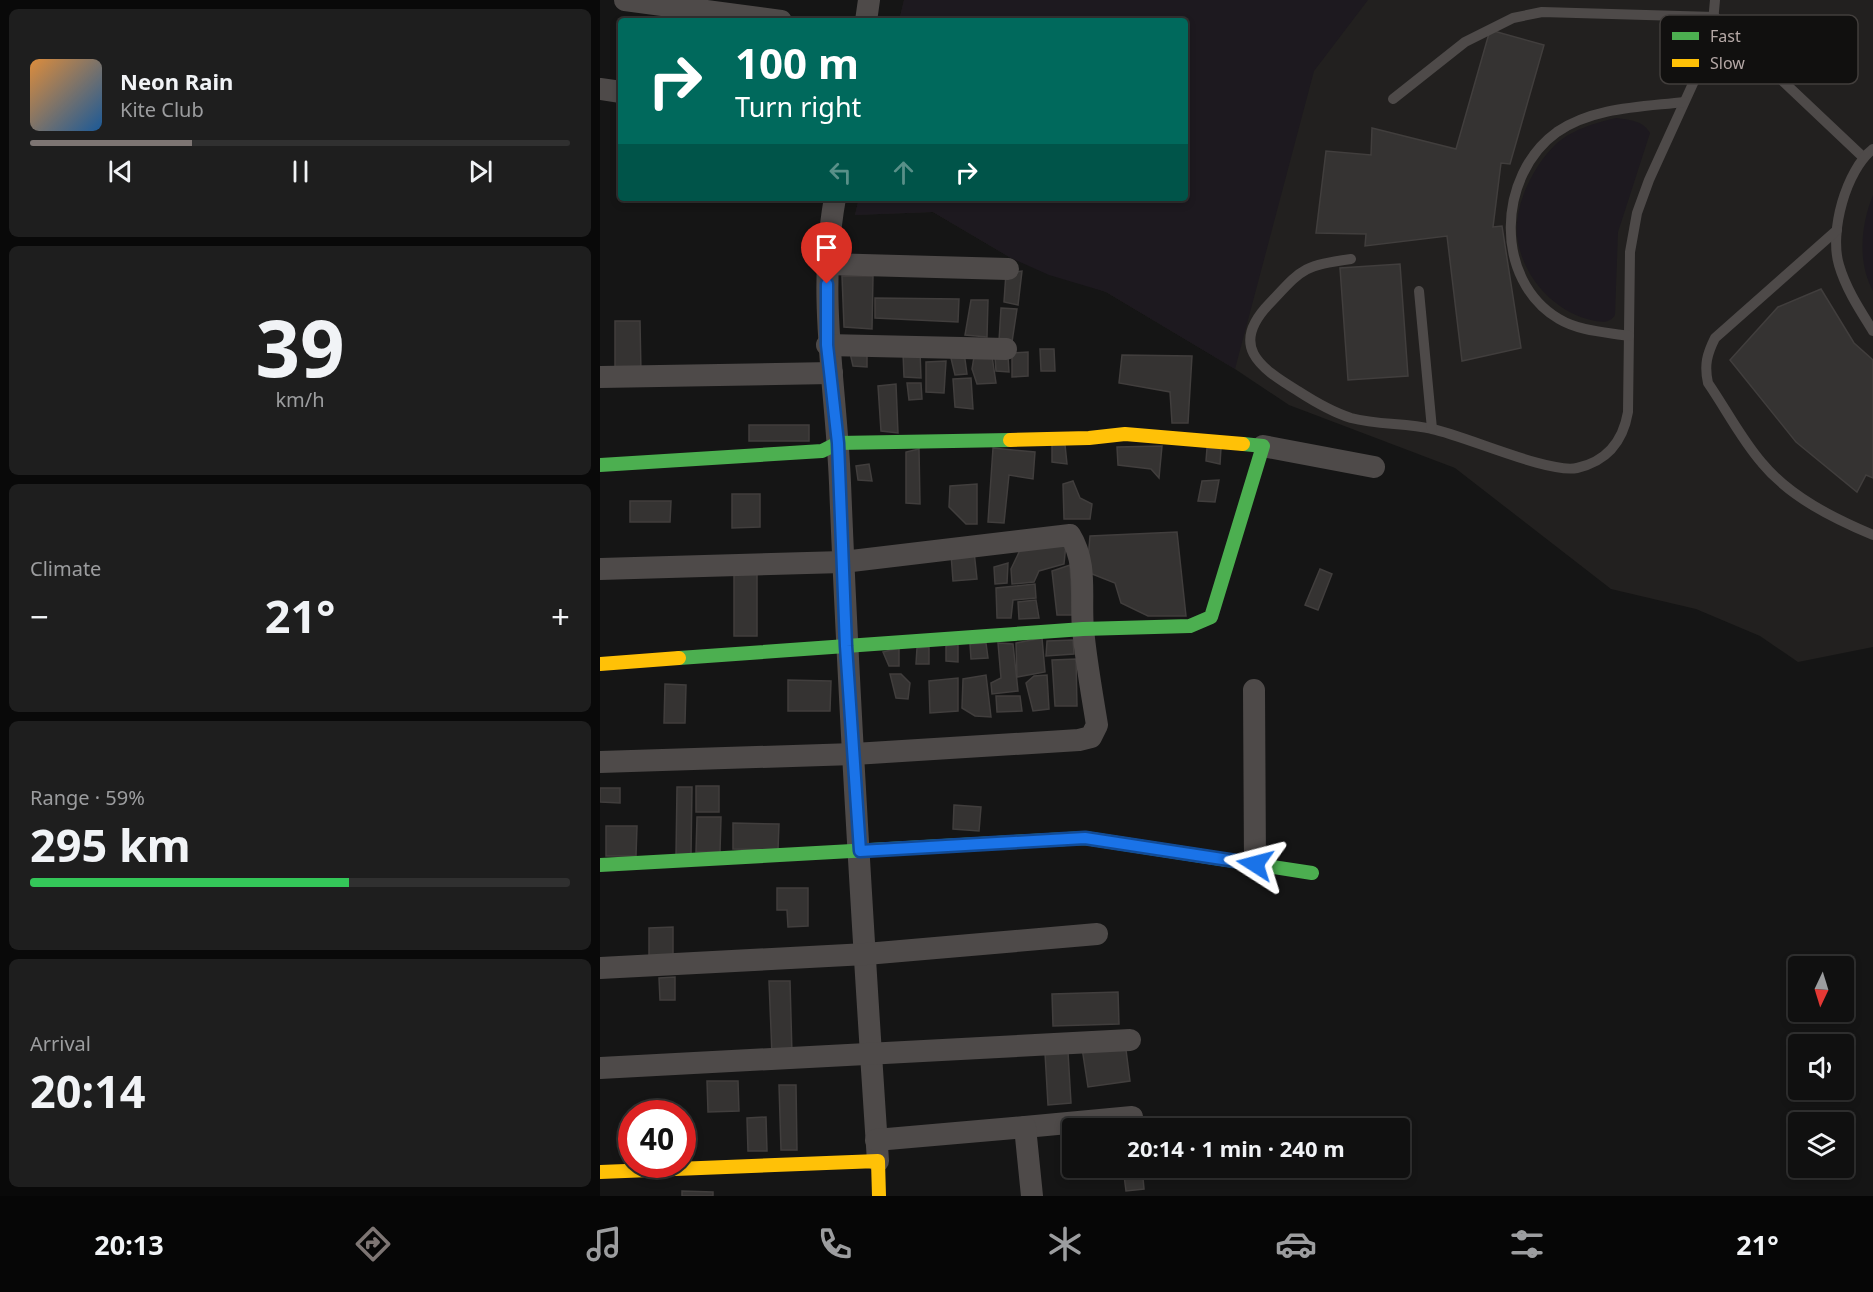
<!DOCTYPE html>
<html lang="en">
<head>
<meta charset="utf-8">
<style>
  :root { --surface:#101010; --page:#1e1e1e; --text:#f1f3f6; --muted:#9c9d9f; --line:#303030; --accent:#7d7573 }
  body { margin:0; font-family:"Noto Sans",sans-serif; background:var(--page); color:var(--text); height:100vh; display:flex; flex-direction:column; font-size:22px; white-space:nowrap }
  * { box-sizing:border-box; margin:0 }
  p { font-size:20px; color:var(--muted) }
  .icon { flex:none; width:33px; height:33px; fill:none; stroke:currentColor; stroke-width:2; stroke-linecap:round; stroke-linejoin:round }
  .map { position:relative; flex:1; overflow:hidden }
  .sheet { display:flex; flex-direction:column; gap:9px; padding:9px; background:#090909; width:600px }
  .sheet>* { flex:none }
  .banner { position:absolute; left:18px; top:18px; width:570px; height:183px; border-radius:6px; box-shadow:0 3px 9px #0003,0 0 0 2px var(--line); background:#00695c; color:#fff; overflow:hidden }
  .needle { width:39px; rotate:184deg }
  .tools { position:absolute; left:1188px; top:956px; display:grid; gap:12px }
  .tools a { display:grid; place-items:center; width:66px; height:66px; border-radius:6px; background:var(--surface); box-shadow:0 3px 9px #0003,0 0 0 2px var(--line); font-size:30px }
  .speed { position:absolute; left:18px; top:1100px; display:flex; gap:12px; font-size:30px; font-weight:700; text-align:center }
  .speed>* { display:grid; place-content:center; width:78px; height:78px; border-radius:50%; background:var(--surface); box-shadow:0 3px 9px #0003,0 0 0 2px var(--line); line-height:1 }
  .speed .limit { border:9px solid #d22; background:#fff; color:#111 }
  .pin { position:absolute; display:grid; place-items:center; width:51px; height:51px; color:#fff; margin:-62px -26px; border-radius:50% 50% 50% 0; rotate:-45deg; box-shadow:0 0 6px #0007 }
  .pin .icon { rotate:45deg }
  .me { position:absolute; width:66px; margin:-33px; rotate:279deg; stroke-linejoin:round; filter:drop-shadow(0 0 4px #0008) }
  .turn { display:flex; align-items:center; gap:21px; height:126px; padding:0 18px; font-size:27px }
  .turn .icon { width:78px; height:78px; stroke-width:2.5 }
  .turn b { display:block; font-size:42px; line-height:51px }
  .lanes { display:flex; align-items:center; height:57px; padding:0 18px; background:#0003; justify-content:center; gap:30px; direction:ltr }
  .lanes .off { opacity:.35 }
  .big { font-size:45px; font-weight:700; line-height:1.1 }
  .sheet .card { flex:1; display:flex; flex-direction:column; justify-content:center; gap:9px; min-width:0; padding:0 21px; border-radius:9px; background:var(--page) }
  .sheet .dial { align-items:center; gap:0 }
  .dial b { font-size:78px; line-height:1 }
  .song { display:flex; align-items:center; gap:18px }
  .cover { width:72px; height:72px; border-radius:9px; background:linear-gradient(135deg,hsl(30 70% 55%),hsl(210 70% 35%)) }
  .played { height:6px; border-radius:3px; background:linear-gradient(90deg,var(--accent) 30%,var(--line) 30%) }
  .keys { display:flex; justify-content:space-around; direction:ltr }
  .heat { display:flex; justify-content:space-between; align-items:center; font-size:33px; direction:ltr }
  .charge { height:9px; border-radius:4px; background:linear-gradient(90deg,#34c759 59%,var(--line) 0) }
  .trip { position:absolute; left:462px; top:1118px; width:348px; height:60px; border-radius:6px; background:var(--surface); box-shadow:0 3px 9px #0003,0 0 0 2px var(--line); font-weight:700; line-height:60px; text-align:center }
  .dock { display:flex; height:96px; justify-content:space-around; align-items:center; background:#060606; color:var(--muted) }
  .dock .icon { width:42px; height:42px }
  .dock .active { color:var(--accent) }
  .dock b { font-size:27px; color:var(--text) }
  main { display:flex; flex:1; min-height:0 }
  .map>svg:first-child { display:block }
  .built { fill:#22201f }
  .green { fill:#1d191f }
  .building { fill:#353332; stroke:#413e3d; stroke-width:1.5 }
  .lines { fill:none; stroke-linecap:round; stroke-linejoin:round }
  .lane { stroke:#4e4a49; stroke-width:10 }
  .street { stroke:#4e4a49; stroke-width:22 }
  .fast { stroke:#4caf50; stroke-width:14 }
  .slow { stroke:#ffc107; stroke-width:14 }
  .route-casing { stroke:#114b97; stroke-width:15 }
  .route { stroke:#1a73e8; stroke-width:10 }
  .key { fill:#11100f; stroke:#423e3c; stroke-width:1.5 }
  .key-label { font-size:16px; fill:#b5a8a6 }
</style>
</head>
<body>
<main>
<section class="sheet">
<div class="card">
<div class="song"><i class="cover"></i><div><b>Neon Rain</b><p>Kite Club</p></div></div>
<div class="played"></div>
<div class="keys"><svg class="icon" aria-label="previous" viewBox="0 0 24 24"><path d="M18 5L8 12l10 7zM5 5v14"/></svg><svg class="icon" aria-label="pause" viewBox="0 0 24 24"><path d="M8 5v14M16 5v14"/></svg><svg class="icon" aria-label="next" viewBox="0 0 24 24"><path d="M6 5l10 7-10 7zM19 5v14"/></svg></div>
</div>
<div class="card dial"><b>39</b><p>km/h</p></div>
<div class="card"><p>Climate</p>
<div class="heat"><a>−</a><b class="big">21°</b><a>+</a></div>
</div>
<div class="card"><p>Range · 59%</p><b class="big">295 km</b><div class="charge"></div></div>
<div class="card"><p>Arrival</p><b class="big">20:14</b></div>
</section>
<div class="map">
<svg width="1273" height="1196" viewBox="0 0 1273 1196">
  <rect width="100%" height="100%" fill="#151515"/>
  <polygon class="built" points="304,0 1273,0 1273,647 1198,662 1160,636 1096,609 1011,589 855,468 689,405 635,369 506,292 411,258 333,212 255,215 259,198 585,198 585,21 299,21"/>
  <g class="green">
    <polygon points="304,0 768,0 714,71 635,369 506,292 449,275 411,258 333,212 255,215 259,198 585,198 585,21 299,21"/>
    <path d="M1016,118c13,2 27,2 34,15l-32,99 -3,83c-6,9 -14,7 -24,5 -38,-9 -69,-44 -74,-84 -3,-31 16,-69 37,-90 16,-16 41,-23 62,-28z"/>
    <path d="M1273,195v96c-16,-29 -12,-67 0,-96z"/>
  </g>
  <g class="building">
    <polygon points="890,30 944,45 910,164 901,163 893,227 902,226 921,348 862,361 847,236 765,246 766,234 716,233 726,151 771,155 772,128 856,149"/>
    <polygon points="800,264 808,376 748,380 740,268"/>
    <polygon points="422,271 418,305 404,302 406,273"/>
    <polygon points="242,276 273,276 272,329 244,327"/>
    <polygon points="1221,289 1254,343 1273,360 1273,478 1266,475 1257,492 1196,442 1130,360 1178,307"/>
    <polygon points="275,298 359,299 358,322 275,318"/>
    <polygon points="371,300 388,300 387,337 365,335"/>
    <polygon points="401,308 417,309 412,342 399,341"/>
    <polygon points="15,321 40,321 41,373 15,373"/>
    <polygon points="440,349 454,349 455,371 441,371"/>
    <polygon points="320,351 321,378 304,377 303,353"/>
    <polygon points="267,352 267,367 253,366 250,353"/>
    <polygon points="364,352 367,374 355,375 350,354"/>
    <polygon points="428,352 428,376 412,377 412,353"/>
    <polygon points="522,355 592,356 588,423 572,423 570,392 519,383"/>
    <polygon points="392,356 396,383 377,384 372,369 374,357"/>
    <polygon points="408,356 409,372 396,371 395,357"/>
    <polygon points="346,361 344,393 326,392 326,362"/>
    <polygon points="371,378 373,409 355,407 353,379"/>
    <polygon points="307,383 321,383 322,399 309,400"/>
    <polygon points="296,384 298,433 281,431 278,386"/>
    <rect x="149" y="425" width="60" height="16"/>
    <polygon points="452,444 465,445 467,464 452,462"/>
    <polygon points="562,446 559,478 551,469 518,465 517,447"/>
    <polygon points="393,448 435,452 433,479 409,475 404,523 388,522"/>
    <polygon points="607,448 621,448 620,464 606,461"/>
    <polygon points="319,449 320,504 306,503 306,452"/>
    <polygon points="269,464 272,481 258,480 256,466"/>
    <polygon points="619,480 615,502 598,501 602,481"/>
    <polygon points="473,481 480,498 492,504 490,519 464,519 463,484"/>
    <polygon points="377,484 377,524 366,524 349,507 350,486"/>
    <polygon points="132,494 160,494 160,527 132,528"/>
    <polygon points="30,501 71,501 70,522 30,522"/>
    <polygon points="577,532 586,616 548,616 521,603 515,583 487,572 490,536"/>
    <polygon points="466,544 464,564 439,571 434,582 412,584 411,569 422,546"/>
    <polygon points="374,551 377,579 353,581 351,554"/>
    <polygon points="408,563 407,583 395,584 394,567"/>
    <polygon points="470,565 473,615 457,615 452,571"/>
    <polygon points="720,569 732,574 718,610 705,605"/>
    <rect x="134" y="571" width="23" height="65"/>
    <polygon points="435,584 436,598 413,600 411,618 397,618 396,588"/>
    <polygon points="436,600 439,618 419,619 418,602"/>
    <polygon points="442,638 445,672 417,677 416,643"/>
    <polygon points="473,640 474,654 446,656 447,641"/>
    <polygon points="386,643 388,658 371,659 370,644"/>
    <polygon points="398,643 413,644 418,691 392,694 391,683 401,678"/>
    <polygon points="358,644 358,662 346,661 346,646"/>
    <polygon points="329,647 329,664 316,664 317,648"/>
    <polygon points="299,648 299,666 289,666 283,652"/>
    <polygon points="476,659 477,706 455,706 452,660"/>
    <polygon points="290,674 301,674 310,683 308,699 296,698"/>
    <polygon points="386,675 391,717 375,716 362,708 363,679"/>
    <polygon points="447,675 449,709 433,711 426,683 434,676"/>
    <polygon points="358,678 358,711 330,713 329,681"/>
    <polygon points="188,680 231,681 230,711 188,711"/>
    <polygon points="65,684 86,685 85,723 64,723"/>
    <polygon points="396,696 420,696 422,711 397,712"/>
    <rect x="96" y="786" width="23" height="26"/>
    <polygon points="77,787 92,787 91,856 76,856"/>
    <polygon points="0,788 20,788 20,803 0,802"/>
    <polygon points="354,805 381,807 379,831 353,829"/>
    <polygon points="97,817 121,817 120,852 96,852"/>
    <polygon points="133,823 179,824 178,850 133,849"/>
    <polygon points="6,826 37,826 36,856 6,856"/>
    <polygon points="177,888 208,888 208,926 188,927 187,910 177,910"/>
    <polygon points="73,927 73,956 49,956 49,928"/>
    <polygon points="75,977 75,1000 60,1000 59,978"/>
    <polygon points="169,981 190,981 192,1054 172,1055"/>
    <polygon points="518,992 519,1024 453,1026 452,994"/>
    <polygon points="525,1042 530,1081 488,1087 482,1048"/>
    <polygon points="468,1052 471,1103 448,1105 445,1053"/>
    <polygon points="107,1081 138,1081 139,1111 108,1112"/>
    <polygon points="179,1085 196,1085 197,1150 181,1150"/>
    <polygon points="166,1117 167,1151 148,1151 147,1118"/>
    <polygon points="523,1167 542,1167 544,1189 526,1191"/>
    <polygon points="82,1191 113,1192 113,1196 82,1196"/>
  </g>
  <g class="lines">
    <g class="lane">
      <polyline points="793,99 865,42 913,18 942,12 1115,17 1263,157"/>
      <path d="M1273,149c-27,21 -44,83 -34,116 7,24 21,45 34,66"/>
      <path d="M1237,230l-122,108c-8,16 -11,27 -7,45 18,26 33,56 54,80 28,34 71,55 111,72"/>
      <path d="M751,259c-49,7 -48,9 -81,44 -41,42 -12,64 28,88 17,11 34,21 53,27 27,7 55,5 81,11 34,7 117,45 145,39 31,-7 46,-27 51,-56l2,-160 7,-39 12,-33 62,-136 4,-44"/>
      <polyline points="819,291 832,429"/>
      <path d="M1029,336c-24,-4 -50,-5 -70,-17 -66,-39 -62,-144 -2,-187 37,-25 85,-25 127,-30"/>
    </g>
    <g class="street">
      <polyline points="25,0 181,21"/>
      <polyline points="266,21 269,0"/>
      <polyline points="0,89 21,92"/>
      <path d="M235,198c-18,98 1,187 5,285 9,226 23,453 38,678"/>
      <polyline points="227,264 408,269"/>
      <polyline points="227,345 406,349"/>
      <polyline points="0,377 232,373"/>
      <polyline points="663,446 774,467"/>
      <path d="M0,569l243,-7 227,-27c18,29 10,62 13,94 3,32 9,65 14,96l-6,12 -12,3 -225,14 -254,8"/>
      <polyline points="654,690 655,864"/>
      <polyline points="0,968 266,954 497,934"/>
      <polyline points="0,1068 530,1040"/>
      <polyline points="425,1127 532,1117"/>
      <polyline points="276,1140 425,1127 432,1196"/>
    </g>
    <g class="fast">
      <polyline points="0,465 222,451 238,443 410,440"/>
      <polyline points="79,658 483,629 590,626 611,617 663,446 643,444"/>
      <polyline points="0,865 485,838 712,873"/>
    </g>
    <g class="slow">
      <polyline points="410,440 489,438 525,434 643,444"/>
      <polyline points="0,664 79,658"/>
      <polyline points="0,1172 278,1161 279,1196"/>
    </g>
  </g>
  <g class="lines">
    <g class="route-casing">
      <polyline id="route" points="227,284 227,345 238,443 246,646 260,851 485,838 655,864"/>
    </g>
    <use href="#route" class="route"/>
  </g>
  <rect x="1060" y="15" width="198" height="69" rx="9" class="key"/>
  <rect x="1072" y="32" width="27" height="8" fill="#4caf50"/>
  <rect x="1072" y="59" width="27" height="8" fill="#ffc107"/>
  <g class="key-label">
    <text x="1110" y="42">Fast</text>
    <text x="1110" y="69">Slow</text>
  </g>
</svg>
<div class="tools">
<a><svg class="needle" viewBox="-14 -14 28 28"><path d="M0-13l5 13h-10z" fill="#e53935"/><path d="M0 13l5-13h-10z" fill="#9c9d9f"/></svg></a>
<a><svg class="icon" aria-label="sound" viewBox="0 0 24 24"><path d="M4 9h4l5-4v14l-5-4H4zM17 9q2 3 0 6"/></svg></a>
<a><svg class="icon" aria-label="layers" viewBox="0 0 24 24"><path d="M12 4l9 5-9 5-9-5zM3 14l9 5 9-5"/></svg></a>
</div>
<div class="speed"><div class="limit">40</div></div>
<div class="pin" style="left:227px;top:284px;background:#d93025"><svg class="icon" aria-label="arrive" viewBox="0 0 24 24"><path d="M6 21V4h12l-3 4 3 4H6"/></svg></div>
<svg class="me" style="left:655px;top:864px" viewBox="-20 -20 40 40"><path d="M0-17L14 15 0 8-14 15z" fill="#1a73e8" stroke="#fff" stroke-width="4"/></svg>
<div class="trip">20:14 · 1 min · 240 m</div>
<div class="banner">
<div class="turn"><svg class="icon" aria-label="right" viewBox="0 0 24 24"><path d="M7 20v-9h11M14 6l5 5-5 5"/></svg><div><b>100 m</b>Turn right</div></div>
<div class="lanes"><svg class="icon off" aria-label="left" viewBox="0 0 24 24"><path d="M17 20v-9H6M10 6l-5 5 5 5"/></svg><svg class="icon off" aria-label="ahead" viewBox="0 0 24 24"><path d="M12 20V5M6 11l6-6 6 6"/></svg><svg class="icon" aria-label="right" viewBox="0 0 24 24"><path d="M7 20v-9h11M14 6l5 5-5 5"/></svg></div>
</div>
</div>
</main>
<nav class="dock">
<b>20:13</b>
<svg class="icon active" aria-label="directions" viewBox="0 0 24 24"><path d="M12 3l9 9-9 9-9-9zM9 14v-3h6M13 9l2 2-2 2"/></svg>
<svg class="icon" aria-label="music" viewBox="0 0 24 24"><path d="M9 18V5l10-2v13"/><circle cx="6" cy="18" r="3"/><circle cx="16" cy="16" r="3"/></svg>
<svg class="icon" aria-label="phone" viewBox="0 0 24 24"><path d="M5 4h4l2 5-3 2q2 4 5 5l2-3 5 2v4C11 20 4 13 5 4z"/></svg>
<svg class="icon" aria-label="climate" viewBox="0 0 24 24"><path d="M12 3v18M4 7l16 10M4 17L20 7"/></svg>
<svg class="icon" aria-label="car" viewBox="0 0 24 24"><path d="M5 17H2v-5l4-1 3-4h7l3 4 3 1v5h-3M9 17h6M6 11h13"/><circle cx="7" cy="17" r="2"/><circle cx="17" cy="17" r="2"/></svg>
<svg class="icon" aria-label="filters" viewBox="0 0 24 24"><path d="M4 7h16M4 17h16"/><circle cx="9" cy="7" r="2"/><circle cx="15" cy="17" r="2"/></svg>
<b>21°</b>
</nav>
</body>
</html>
